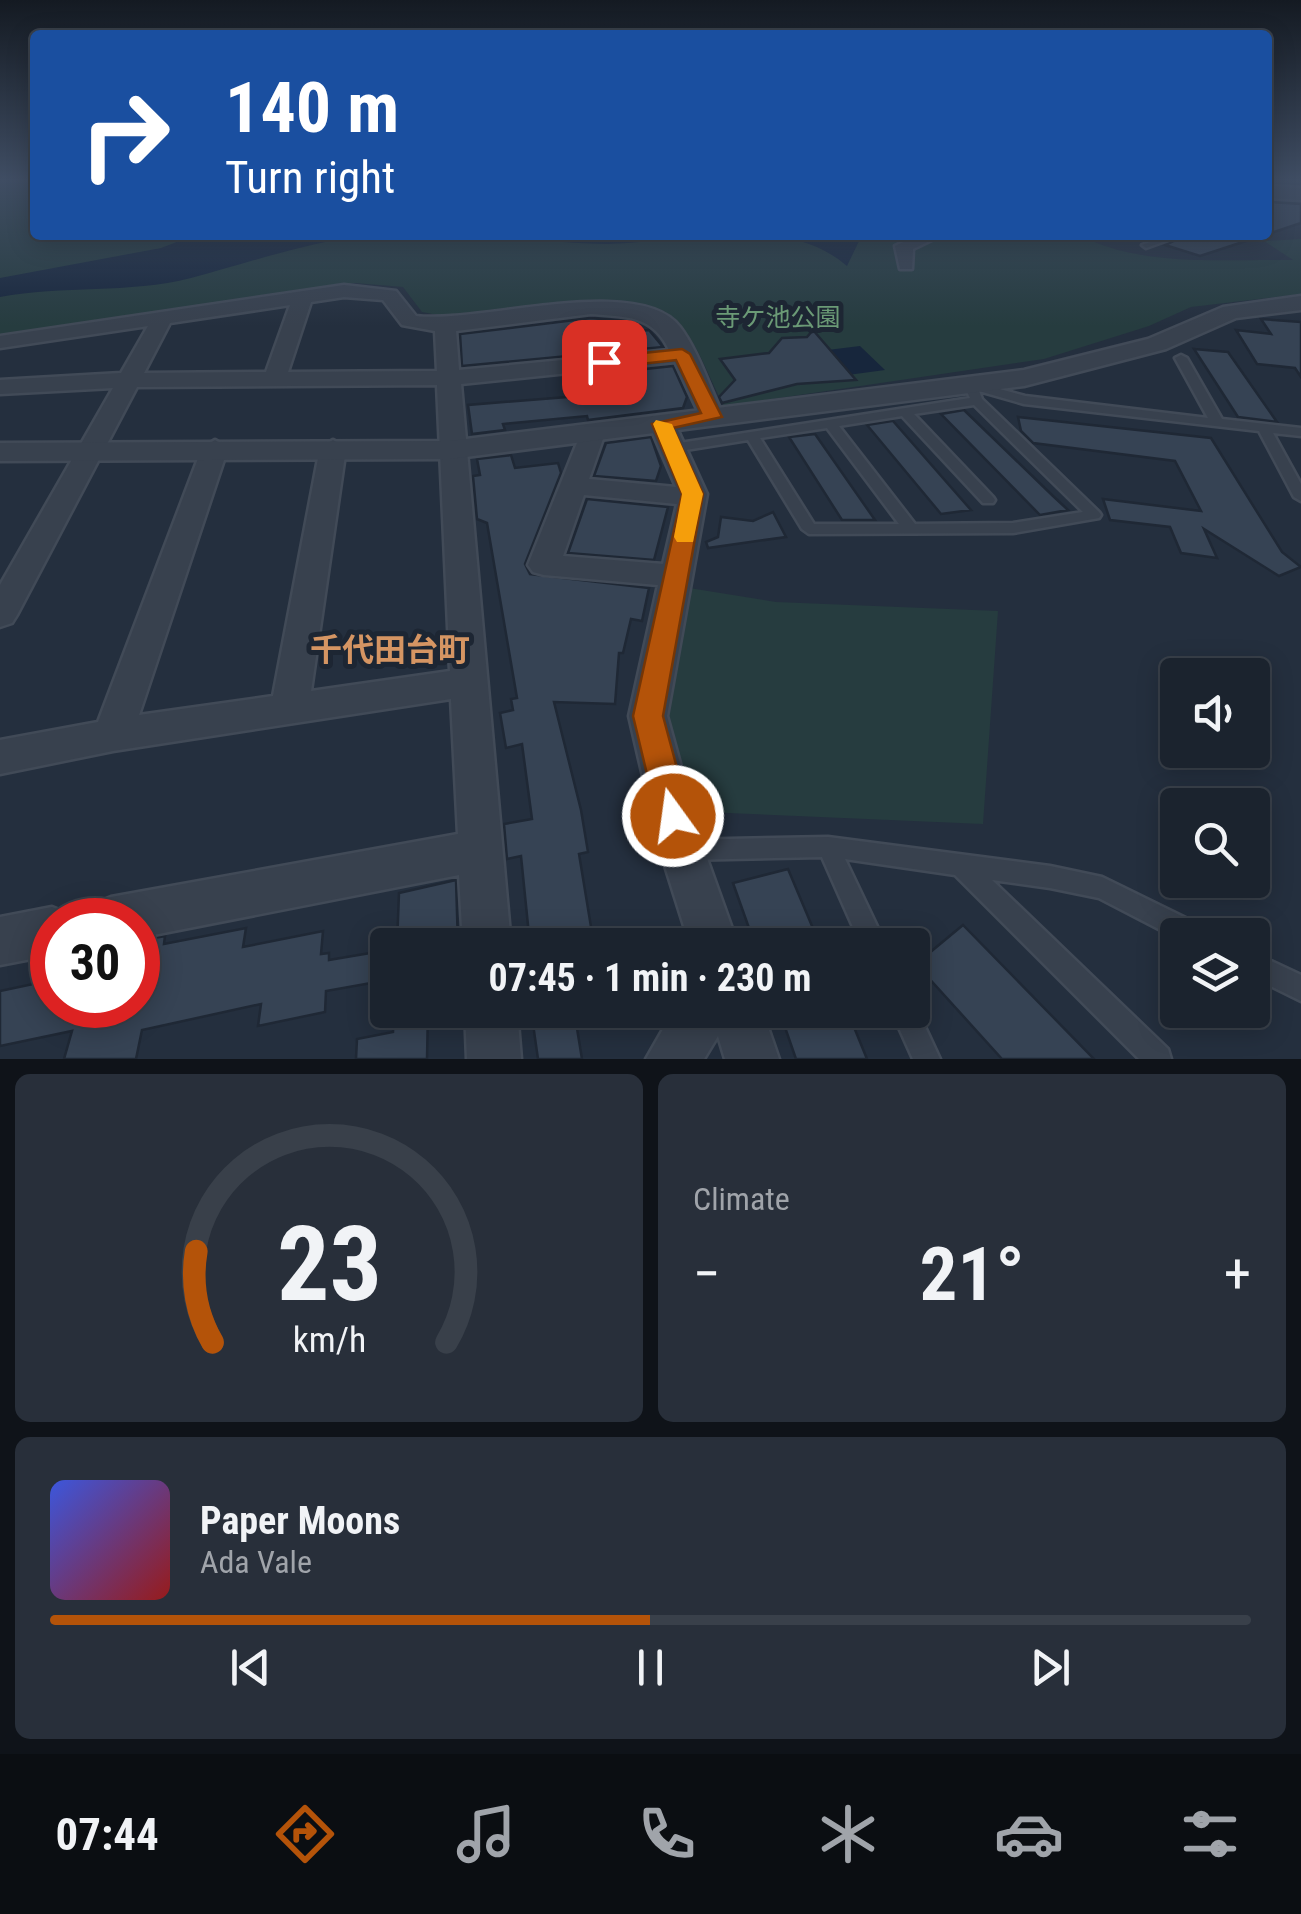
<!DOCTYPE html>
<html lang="en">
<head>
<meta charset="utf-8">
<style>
  :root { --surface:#1b232e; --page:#282f3a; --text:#f1f3f6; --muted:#a0a4aa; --line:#39404a; --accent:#b45309 }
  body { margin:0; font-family:"Roboto Condensed","Noto Sans JP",sans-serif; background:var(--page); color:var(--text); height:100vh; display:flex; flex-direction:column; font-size:38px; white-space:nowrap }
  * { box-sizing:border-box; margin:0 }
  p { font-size:32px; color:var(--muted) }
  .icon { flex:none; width:55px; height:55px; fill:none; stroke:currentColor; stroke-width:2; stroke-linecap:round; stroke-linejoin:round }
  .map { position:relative; height:1059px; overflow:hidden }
  .panel { display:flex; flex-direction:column; gap:15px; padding:15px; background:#0f1319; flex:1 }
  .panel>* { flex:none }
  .top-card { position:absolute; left:30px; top:30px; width:1242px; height:210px; border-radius:10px; box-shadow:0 5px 25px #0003,0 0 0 2px var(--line); background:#1a4fa0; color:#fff; overflow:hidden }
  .buttons { position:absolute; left:1160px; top:658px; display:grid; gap:20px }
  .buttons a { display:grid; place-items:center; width:110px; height:110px; border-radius:10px; background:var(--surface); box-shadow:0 5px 25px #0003,0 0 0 2px var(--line); font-size:50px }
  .speed { position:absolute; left:30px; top:898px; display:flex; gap:20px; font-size:50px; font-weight:700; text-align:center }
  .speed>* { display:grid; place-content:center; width:130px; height:130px; border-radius:50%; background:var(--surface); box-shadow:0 5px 25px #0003,0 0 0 2px var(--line); line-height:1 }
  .speed .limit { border:15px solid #d22; background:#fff; color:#111 }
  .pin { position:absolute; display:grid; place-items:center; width:85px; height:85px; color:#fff; margin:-42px; border-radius:20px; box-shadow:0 5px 15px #0006 }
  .me { position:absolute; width:110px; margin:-55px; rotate:346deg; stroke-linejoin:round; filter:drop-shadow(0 0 8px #0008) }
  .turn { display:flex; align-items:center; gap:35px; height:210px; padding:0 30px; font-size:45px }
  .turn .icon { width:130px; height:130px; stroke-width:2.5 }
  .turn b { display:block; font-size:70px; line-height:85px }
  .big { font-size:75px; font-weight:700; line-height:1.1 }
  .panel .card { flex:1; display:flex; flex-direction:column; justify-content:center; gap:15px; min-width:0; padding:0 35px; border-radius:15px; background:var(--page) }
  .panel .dial { align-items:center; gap:0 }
  .dial svg { height:260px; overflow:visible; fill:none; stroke:var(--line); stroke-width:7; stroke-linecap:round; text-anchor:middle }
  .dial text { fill:var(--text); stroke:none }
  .song { display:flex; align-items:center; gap:30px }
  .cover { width:120px; height:120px; border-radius:15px; background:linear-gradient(135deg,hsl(230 70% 55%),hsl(0 70% 35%)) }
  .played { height:10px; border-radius:5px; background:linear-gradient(90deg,var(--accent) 50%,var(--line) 50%) }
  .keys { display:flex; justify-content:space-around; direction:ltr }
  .heat { display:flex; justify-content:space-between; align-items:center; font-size:55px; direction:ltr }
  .panel .tiles { flex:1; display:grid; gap:15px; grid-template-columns:1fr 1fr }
  .card:last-child { grid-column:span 2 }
  .trip { position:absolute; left:370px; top:928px; width:560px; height:100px; border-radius:10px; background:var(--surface); box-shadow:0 5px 25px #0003,0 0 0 2px var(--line); font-weight:700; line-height:100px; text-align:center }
  .tabs { display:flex; height:160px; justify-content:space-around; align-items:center; background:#0b0e12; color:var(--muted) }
  .tabs .icon { width:70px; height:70px }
  .tabs .on { color:var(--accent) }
  .tabs b { font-size:45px; color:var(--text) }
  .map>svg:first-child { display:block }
  .green { fill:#263c3f }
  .water { fill:#17263c }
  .building { fill:#364354; stroke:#1f2835; stroke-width:2.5 }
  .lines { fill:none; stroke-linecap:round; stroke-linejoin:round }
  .service-casing { stroke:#414a57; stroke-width:5 }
  .minor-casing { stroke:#414a57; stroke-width:5 }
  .tertiary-casing { stroke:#414a57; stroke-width:5 }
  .service { fill:#38414e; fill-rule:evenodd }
  .minor { fill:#38414e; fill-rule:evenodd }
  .tertiary { fill:#38414e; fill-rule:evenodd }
  .route { fill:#b45309; stroke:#753606; stroke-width:2.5 }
  .slow { fill:#f59e0b }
  .labels { text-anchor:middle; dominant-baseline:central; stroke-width:10; stroke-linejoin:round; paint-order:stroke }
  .far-park-label { font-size:25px; fill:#6b9a76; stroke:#1d2633 }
  .neighbourhood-label { font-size:32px; font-weight:bold; fill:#d59563; stroke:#1d2633 }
</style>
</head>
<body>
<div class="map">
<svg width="1301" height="1059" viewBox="0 0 1301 1059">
  <rect width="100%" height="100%" fill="#242f3e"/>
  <g class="green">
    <path d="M0,178h35v57h1065l-10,5c60,27 139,19 203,20l-29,-19 37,-2v55l-110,13 -42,19 -105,33 -320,47c-31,-60 -31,-94 -106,-105l-159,18 -37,-7 -19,-25 -48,-4 -355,52z"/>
    <polygon points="683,587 776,602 998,611 983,824 681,811 658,718"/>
  </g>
  <g class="water">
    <path d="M195,235h174c-62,7 -118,27 -178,43 -62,16 -129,7 -191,19v-19l161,-30z"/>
    <path d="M500,235h362l-15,31c-64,-55 -162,-23 -239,-22 -36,0 -72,-4 -108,-9z"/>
    <polygon points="860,346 885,370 818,379 795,354"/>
  </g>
  <g class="building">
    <polygon points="1268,202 1301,204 1301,223 1268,234"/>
    <polygon points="1186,235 1252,235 1252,239 1200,256 1165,245"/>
    <polygon points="591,318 623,321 627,332 649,330 663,347 462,366 460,334"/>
    <polygon points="1261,319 1301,322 1301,377 1295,368 1257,364 1236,330 1271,334"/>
    <polygon points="813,330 856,380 797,384 722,403 719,397 735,380 720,359 769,353 782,338 807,337"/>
    <polygon points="1194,349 1228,352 1277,422 1238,417"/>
    <polygon points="673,366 687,397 683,408 588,420 587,416 503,424 505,430 472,434 468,405 604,394 599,374"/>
    <polygon points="964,410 1053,496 1068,510 1040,515 941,414"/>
    <polygon points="1018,417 1211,438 1282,552 1301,567 1279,576 1204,529 1217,558 1181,553 1170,527 1110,520 1103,499 1201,511 1175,461 1033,443 1021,431"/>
    <polygon points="892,421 893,421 971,510 941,514 867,425"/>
    <polygon points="815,434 875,520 842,520 789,437"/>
    <polygon points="651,437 661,466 656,481 594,476 606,443"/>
    <polygon points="511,455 515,468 558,463 561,473 525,564 530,574 649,588 642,621 631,619 623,653 619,653 615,704 554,702 581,810 588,852 579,854 594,945 530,945 521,856 507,859 504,824 532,819 522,744 506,748 500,713 513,710 511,699 517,698 487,523 477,519 473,476 480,475 477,459"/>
    <polygon points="587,499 668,507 654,560 568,553"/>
    <polygon points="773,512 786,537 708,548 706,542 718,537 721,517 753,521"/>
    <polygon points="788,869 820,945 755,945 733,883"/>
    <polygon points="456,880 458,945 397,945 399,893"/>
    <polygon points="963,925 1094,1059 1002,1059 916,964"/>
    <polygon points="246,928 243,947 323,931 321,954 329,953 329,960 388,950 388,980 326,991 325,1012 258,1026 261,1004 142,1030 136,1059 64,1059 72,1031 0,1046 0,991 52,980 52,1005 138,1005 138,941 165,936 164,944"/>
    <polygon points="394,1010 428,1010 427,1059 356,1059 357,1039 393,1032"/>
    <polygon points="531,1010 574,1010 582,1059 538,1059"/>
    <polygon points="779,1010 847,1010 867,1059 796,1059"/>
  </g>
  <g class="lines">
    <g class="service-casing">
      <g id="service">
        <polygon points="1268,194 1301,196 1301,200 1268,198"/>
        <polygon points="1169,235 1182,235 1146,248 1142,245"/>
        <path d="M1181,355l6,3 35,61 79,9v8l-28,-3 28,51v17l-7,-4 -35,-66 -235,-27 -45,-13 3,8 117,113 2,3 -2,3 -86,15 -204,1 -7,-5 -54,-89 -75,12 -7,-4 7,-4 297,-46 -6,-13 6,-4 55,15 183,22 -33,-60zM974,405l109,107 -70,11 -98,1 -76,-98 63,-10 81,87h10l2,-3 -2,-3 -79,-83zM827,428l72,96h-85l-54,-86z"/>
        <polygon points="828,837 1050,866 1102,877 1204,927 1207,935 1178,935 1178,939 1099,898 1050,888 992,880 1168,1049 1171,1059 1139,1059 955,875 845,859 886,945 861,945 822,857 683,860 675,857 672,850 675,843 683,840"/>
        <polygon points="1252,952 1301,975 1301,1001 1252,977"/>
        <polygon points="913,1001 940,1059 913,1059 891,1010 912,1010"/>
      </g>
    </g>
    <g class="minor-casing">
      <g id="minor">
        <polygon points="1268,186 1301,188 1301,196 1268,194"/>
        <polygon points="918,235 942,235 913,249 912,269 900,269 895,246"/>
        <path d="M344,285l52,6 20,25c62,8 223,-43 264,11 19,25 30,62 44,90l-3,5h-18l-28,-60 -214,22 50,561h-48l-4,-70 -321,63v-18h-51l7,-16 17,-7 347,-63 -7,-135 -338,52 -113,23v-34l98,-18 104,-274 13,-8 13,8 -89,267 134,-19 47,-248 13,-8 13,8 -35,243 139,-20 -13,-286 -300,2 -120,228 -5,8 -12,4v-42l113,-197 -113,6v-14l121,-7 27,-47 -148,22v-12zM344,297l39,3 19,25 33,6 2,40 -149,1 23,-70zM290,305l-24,67 -122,1 26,-50zM591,314c35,3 62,1 78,36l-210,20 -3,-39z"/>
        <path d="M662,416l13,8 32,70 -40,222 37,134 34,95h-48l-30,-95 -31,-134 29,-131 -114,-10 -11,-3 -5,-7 55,-137 9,-3 13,8 -16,46 87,8 -27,-63zM584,495l93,9 -14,60 -100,-8z"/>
        <polygon points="52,907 69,914 71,920 52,920 52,955 0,965 0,917"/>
        <polygon points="465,1010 517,1010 521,1059 467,1059"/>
        <polygon points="674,1010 762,1010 779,1059 725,1059 718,1036 704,1059 646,1059"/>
      </g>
    </g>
    <g class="tertiary-casing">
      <polygon id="tertiary" points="1301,296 1301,310 1236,318 1166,349 1024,386 450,459 0,461 0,443 450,441 1024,370 1148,339 1223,307"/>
    </g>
    <use href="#service" class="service"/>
    <use href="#minor" class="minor"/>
    <use href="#tertiary" class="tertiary"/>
  </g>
  <linearGradient id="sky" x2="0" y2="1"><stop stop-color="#141a22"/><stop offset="0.55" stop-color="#3f4d63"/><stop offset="1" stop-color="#3f4d63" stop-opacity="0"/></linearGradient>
  <rect width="1301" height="326" fill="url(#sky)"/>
  <polygon class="route" points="682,349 690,354 722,417 673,428 703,494 663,716 690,816 685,827 673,831 662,827 657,816 633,716 682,494 652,424 701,413 676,360 604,368 596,362 604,357"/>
  <polygon class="slow" points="656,420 672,424 703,494 693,542 677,542 674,537 682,494 653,424"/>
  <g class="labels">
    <g class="far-park-label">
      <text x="778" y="317">寺ケ池公園</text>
    </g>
    <g class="neighbourhood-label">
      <text x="390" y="650">千代田台町</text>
    </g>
  </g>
</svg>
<div class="buttons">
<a><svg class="icon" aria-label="sound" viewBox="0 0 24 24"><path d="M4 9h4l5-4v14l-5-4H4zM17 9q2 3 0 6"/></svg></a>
<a><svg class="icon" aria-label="search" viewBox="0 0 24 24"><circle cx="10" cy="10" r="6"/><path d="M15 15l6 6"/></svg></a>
<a><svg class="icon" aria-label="layers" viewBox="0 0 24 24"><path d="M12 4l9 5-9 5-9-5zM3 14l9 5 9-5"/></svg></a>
</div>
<div class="speed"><div class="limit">30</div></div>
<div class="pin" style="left:604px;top:362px;background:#d93025"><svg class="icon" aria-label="arrive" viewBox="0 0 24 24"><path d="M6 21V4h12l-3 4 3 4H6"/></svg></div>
<svg class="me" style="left:673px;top:816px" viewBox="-20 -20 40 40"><circle r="17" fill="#b45309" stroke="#fff" stroke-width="3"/><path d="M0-11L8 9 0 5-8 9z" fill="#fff"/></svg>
<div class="trip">07:45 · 1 min · 230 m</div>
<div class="top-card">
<div class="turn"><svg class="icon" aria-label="right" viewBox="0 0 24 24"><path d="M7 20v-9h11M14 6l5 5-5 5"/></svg><div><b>140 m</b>Turn right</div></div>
</div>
</div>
<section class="panel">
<div class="tiles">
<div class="card dial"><svg viewBox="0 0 100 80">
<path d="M14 69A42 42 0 1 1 86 69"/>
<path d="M14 69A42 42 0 0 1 9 41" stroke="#b45309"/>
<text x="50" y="56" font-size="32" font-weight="700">23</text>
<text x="50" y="72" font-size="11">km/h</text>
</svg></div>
<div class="card"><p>Climate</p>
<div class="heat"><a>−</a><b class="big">21°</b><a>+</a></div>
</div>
<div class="card">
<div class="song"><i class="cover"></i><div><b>Paper Moons</b><p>Ada Vale</p></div></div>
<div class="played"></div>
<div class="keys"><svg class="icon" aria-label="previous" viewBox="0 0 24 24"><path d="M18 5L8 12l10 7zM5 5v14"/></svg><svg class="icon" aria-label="pause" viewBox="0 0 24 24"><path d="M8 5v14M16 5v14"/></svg><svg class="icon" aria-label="next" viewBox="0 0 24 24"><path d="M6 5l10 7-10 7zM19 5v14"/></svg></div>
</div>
</div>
</section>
<nav class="tabs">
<b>07:44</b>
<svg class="icon on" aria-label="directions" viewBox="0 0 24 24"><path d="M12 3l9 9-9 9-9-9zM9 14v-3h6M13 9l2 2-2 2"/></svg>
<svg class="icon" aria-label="music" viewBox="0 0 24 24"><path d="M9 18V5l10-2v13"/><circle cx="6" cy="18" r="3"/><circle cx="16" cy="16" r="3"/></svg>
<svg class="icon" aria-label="phone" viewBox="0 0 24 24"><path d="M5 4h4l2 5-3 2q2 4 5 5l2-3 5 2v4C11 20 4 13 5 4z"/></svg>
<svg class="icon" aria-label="climate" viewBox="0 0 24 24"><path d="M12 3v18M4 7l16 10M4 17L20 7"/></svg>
<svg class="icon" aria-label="car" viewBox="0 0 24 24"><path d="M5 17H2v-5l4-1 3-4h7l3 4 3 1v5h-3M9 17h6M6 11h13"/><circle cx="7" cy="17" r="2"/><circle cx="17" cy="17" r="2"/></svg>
<svg class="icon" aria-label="filters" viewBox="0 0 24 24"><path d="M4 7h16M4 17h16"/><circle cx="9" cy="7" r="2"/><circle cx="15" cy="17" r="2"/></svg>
</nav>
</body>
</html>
